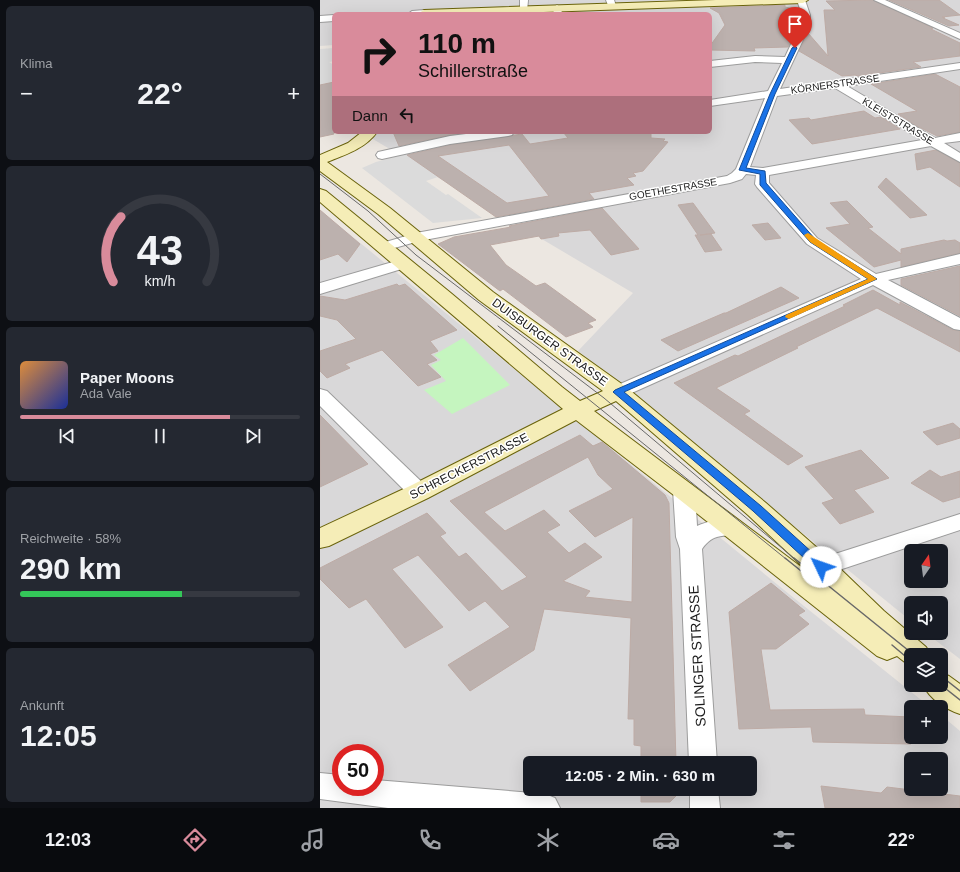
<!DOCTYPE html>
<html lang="de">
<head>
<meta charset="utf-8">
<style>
  :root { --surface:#171b24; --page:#242831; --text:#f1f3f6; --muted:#9ea1a6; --line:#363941; --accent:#d98b9b }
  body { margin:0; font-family:Arial,sans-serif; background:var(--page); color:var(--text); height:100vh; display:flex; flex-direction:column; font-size:15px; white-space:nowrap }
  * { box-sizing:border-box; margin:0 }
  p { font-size:13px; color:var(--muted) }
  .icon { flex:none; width:22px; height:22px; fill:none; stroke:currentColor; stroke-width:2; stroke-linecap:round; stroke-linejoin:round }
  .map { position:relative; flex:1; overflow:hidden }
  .drawer { display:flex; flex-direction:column; gap:6px; padding:6px; background:#0d0f14; width:320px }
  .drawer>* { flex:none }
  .banner { position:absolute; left:12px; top:12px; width:380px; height:122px; border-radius:6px; box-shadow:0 4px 16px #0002; background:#d98b9b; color:#111; overflow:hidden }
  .needle { width:26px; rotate:14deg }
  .tools { position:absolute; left:584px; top:544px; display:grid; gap:8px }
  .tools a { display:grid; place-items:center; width:44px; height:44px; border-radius:6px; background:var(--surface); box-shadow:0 4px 16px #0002; font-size:20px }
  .speed { position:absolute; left:12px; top:744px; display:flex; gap:8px; font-size:20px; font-weight:700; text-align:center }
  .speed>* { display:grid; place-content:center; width:52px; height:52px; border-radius:50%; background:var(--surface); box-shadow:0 4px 16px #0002; line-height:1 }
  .speed .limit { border:6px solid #d22; background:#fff; color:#111 }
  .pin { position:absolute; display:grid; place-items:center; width:34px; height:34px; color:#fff; margin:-41px -17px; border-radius:50% 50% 50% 0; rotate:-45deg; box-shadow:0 0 4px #0007 }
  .pin .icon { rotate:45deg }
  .me { position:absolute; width:44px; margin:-22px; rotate:312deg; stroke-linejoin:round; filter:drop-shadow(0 0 3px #0008) }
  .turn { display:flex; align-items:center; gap:14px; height:84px; padding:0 20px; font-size:18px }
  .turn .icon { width:52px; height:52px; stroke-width:2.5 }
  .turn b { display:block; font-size:28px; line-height:34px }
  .then { display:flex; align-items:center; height:38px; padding:0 20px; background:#0003; gap:8px; font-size:15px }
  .big { font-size:30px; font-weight:700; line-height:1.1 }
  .drawer .tile { flex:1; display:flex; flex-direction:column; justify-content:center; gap:6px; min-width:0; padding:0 14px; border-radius:6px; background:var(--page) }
  .drawer .dial { align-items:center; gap:0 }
  .dial svg { height:104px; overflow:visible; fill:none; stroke:var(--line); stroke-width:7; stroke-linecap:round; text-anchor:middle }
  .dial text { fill:var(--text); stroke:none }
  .song { display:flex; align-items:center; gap:12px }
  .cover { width:48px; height:48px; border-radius:6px; background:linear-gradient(135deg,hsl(30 70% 55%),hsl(230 70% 35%)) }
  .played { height:4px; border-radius:2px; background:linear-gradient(90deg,var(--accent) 75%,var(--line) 75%) }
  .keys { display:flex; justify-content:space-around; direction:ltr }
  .heat { display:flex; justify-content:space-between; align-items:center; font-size:22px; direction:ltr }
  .charge { height:6px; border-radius:3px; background:linear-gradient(90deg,#34c759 58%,var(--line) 0) }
  .trip { position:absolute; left:203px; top:756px; width:234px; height:40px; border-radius:6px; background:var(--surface); box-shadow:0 4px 16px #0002; font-weight:700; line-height:40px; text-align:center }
  .tabs { display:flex; height:64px; justify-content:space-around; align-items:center; background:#090b0e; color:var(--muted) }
  .tabs .icon { width:28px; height:28px }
  .tabs .current { color:var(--accent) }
  .tabs b { font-size:18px; color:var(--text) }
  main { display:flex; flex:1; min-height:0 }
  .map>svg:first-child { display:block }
  .residential { fill:#d9d8d9; fill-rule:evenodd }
  .park { fill:#c5f5bf }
  .parking { fill:#dbdbdb }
  .building { fill:#bcb1ae; stroke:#bdaba5; fill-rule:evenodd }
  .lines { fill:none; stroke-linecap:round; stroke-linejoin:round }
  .street-casing { stroke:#9c9c9c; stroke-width:2 }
  .secondary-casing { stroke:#6a630b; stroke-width:2 }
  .street { fill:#fff; fill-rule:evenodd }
  .secondary { fill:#f5edb7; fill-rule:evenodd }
  .tram-far1 { stroke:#696969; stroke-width:1 }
  .tram { stroke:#696969; stroke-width:1.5 }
  .route { fill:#1a73e8; stroke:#114b97 }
  .slow { fill:#f59e0b }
  .labels { text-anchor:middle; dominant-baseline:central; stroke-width:3; stroke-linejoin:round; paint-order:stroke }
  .far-street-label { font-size:10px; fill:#1b1b1b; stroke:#fff }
  .street-label { font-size:12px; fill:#1b1b1b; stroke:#fff }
  .near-street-label { font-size:14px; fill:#1b1b1b; stroke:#fff }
</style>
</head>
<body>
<main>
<section class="drawer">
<div class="tile"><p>Klima</p>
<div class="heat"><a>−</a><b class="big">22°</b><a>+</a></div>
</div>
<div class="tile dial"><svg viewBox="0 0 100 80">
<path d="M14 69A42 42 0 1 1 86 69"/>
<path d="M14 69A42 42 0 0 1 20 19" stroke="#d98b9b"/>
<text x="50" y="56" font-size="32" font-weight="700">43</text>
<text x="50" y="72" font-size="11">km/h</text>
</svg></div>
<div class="tile">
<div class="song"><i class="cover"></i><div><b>Paper Moons</b><p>Ada Vale</p></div></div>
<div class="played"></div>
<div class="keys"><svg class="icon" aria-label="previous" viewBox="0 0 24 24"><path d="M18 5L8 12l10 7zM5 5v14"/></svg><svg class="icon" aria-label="pause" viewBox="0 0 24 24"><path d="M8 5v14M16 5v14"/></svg><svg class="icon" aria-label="next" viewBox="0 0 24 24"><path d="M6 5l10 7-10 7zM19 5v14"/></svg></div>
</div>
<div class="tile"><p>Reichweite · 58%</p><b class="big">290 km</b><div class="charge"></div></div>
<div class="tile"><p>Ankunft</p><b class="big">12:05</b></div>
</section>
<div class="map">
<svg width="640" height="808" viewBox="0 0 640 808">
  <rect width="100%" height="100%" fill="#ece7e1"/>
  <g class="residential">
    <path d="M0,0h640v659l-34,-26h15v-30h-30v18l-333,-270 55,-58 -272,-161h349v-118h-376v31l-14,1zM591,551h30v30h-30z"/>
    <path d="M0,210l469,384 141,113h-19v30h30v-22l19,16v77h-640zM21,753h34v34h-34zM591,759h30v30h-30zM210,763h220v26h-220z"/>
  </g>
  <polygon class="park" points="143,338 190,385 132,414 104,390 126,381 111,365 121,360 114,355"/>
  <g class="parking">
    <polygon points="14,48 14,61 9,62 14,65 14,81 11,85 0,85 0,49"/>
    <polygon points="84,154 118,177 106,181 126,195 128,194 162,218 113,223 42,168 56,162"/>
  </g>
  <g class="building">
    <polygon points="553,0 613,28 611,29 640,43 640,56 593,62 601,67 538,76 535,75 522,76 479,51 488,33 508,56 504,10 515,10 506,1"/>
    <polygon points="569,0 619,0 640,15 622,17 625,18 623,18 639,25 629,26"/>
    <polygon points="465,5 465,7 479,10 479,25 468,47 434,48 435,51 390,50 390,46 405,25 399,13 390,8"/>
    <polygon points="615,74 640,87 640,132 617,136 597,126 578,114 597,111 551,84"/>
    <polygon points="14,82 14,134 0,137 0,85"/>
    <polygon points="544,111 555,118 561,117 580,129 492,144 469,120 489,118 491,120"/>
    <polygon points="73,132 150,132 130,135 79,146"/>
    <path d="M243,132h88v6l14,1 -2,2 5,1 -25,29 -10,2 3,3 -9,2 7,7 -45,8 5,6 -98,18 -89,-62 43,-10 72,-11 8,10 38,-6zM189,145l40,51 -42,7 -69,-47z"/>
    <polygon points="616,150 640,163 640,187 610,167 597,170 595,154"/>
    <polygon points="566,178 607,215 590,218 558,187"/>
    <polygon points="527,201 553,227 548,228 581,254 581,249 624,240 627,241 635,240 640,243 640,253 581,267 581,260 554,267 506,228 530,224 510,203"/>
    <polygon points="373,203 395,233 380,235 391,234 402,250 385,252 375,235 378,235 358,205"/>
    <polygon points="282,208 319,249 291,255 270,230 238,233 239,236 221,239 219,236 170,245 186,265 216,286 225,283 276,320 268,323 273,327 246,337 183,289 180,291 118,244 134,237 191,227 189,226"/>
    <polygon points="0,210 40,244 27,262 18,254 0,260"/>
    <polygon points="448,223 461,238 445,240 432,225"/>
    <polygon points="640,266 640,316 581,285 581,279"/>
    <polygon points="77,284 79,286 85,284 137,330 110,341 118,351 110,354 117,360 107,364 121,377 98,386 62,350 25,364 30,368 7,378 0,371 0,351 36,339 17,320 0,316 0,296 25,300"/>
    <polygon points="461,287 479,298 358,351 341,340 404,313 406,313"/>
    <polygon points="553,290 580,305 580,302 633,330 640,331 640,352 557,308 476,347 478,348 396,388 430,411 424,414 483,456 468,465 354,383 415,355 418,356 446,343 525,306 523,305"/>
    <polygon points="0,415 48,464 0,487"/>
    <polygon points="633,423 640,429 640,438 617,445 603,432"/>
    <path d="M260,435l13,11 9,-4 63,53 4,8 7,260h-35v-17l-7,-1v-26h-6l3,-101 -87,-9 -10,41 -64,41 -22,-26 62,-38 -25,-26 -16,10 -51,-56 -26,14 51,58 -38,21 -39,-49 -17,9 -29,-29v-11l107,-55 19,20 -6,3 19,21 7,-4 36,38 25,-14 -77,-76zM268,457l10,18 15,14 -44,22 26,26 38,-20 -1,85 -47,-5 5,-6 -27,-10 39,-24 -17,-14 -16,10 -22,-21 13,-7 -16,-15 -39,21 -21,-19z"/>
    <polygon points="541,450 569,478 534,490 554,512 520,524 502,503 514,499 485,467"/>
    <polygon points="610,470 621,477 640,471 640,497 623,502 591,483"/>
    <polygon points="451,583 485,611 478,615 489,624 456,649 441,649 450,710 544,709 545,715 591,717 591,744 493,742 491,727 419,729 409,612"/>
    <polygon points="501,786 561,793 567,787 640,796 640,808 505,808"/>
    <polygon points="321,789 357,789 357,795 350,802 321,802"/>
  </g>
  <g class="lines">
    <g class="street-casing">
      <g id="street">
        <polygon points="200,0 208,0 207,11 204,12 200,9"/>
        <polygon points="286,0 294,0 296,6 295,8 289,8"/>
        <path d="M477,0h8l5,15v10l-30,64 180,-26v6l-113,17 88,52 25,-5v8l-16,2 16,10v9l-29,-16 -162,29v8l48,55 59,36 84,-20v10l-72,16 72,38v12l-6,-1 -81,-44 -248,111 -7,2 -7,-2 -2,-4 2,-4 250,-109 -54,-35 -50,-57 -2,-3 1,-9 -10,-1 -4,5 -12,4 -311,58 -35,10 -5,-1 -2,-3 2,-3 37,-11 311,-57 5,-3 4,-4 29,-71 -55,8v-6l58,-9 14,-28 -27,-1 -45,5v-6l45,-5 30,1 15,-32 2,-10zM515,88l87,52 -159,28 -13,-1 27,-71z"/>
        <polygon points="554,0 565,0 640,33 640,39"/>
        <polygon points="237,5 241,8 242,14 234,14 233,8"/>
        <polygon points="104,10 107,11 108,14 88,14 92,11"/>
        <polygon points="14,15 14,21 0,22 0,16"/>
        <polygon points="162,132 194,132 192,135 188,136 130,144 62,159 58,158 56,155 58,152 130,136"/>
        <polygon points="83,259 88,261 91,264 88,267 0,294 0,283"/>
        <polygon points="0,389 7,391 107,487 110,492 107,497 99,499 91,497 0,406"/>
        <path d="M364,483l8,2 3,5 2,36c13,-6 30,-8 43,-5l3,6 -3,6c-17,5 -26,-1 -38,16l15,214h-28l-9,-214 -4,-12 -3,-47 3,-5z"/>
        <polygon points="640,514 640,530 501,576 493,573 489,567 493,561"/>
        <polygon points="0,773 21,775 21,787 55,787 55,780 225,794 235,798 240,808 68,808 0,799"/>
        <polygon points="370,789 398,789 400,808 370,808"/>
      </g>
    </g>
    <g class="secondary-casing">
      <g id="secondary">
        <polygon points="396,0 488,0 483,3 164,14 99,13 104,10"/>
        <path d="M42,132h15c-11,16 -32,23 -50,30l63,46 103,84 133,95 140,116 65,57 53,51 42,36 5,8h-20v10l-5,-2 -9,-7 -10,4 -10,-4 -202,-160 -99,-76 -148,78 -99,48 -9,2v-20l90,-42 153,-77 -243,-207v-13l6,2 126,103 110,93 18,14 23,-10 -124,-91 -101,-86 -58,-43v-16l28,-12zM296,401l132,114 65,61 -219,-165z"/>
        <path d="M621,673l8,3 11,8v30c-15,-5 -30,-15 -37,-29h18z"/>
      </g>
    </g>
    <use href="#street" class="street"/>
    <use href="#secondary" class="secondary"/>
    <g class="tram-far1">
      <polyline points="0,174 48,211 96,255 284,398 475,559"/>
      <polyline points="178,326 466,559"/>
    </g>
    <g class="tram">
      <polyline points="465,558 501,587"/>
      <polyline points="474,558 594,655"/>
      <polyline points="572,645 591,661"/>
      <polyline points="621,676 640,691"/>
      <polyline points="621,685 640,700"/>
    </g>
  </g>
  <polygon class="route" points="475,46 477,48 455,94 426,168 445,171 446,183 495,239 557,279 304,392 441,506 505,564 507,567 505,570 497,570 433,511 293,392 295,390 548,279 490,242 440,185 440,174 419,170 450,94 472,48"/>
  <polygon class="slow" points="488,233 557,279 469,319 465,317 466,315 548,279 490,242 484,235"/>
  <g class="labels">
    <g class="far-street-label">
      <text transform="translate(515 84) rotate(-8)">KÖRNERSTRASSE</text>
      <text transform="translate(578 121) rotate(31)">KLEISTSTRASSE</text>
      <text transform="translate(353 189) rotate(-10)">GOETHESTRASSE</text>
    </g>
    <g class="street-label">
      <text transform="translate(230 342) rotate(36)">DUISBURGER STRASSE</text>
      <text transform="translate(149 466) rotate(-27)">SCHRECKERSTRASSE</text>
    </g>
    <g class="near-street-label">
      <text transform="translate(377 656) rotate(-93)">SOLINGER STRASSE</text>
    </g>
  </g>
</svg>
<div class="tools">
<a><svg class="needle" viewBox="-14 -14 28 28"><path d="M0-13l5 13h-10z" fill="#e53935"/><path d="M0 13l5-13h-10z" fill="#9ea1a6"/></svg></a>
<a><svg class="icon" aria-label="sound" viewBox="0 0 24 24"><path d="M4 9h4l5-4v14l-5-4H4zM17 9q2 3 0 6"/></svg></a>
<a><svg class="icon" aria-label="layers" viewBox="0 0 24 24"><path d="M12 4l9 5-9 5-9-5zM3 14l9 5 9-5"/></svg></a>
<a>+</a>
<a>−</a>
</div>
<div class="speed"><div class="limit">50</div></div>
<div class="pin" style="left:475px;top:48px;background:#d93025"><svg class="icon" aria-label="arrive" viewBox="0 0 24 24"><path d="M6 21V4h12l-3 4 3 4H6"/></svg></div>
<svg class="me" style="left:501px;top:567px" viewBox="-20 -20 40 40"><circle r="19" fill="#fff"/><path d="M0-13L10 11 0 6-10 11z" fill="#1a73e8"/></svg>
<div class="trip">12:05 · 2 Min. · 630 m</div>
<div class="banner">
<div class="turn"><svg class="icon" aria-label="right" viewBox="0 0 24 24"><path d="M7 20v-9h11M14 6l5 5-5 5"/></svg><div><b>110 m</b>Schillerstraße</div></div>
<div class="then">Dann<svg class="icon" aria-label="left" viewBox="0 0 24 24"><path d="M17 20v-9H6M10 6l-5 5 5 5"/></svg></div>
</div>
</div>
</main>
<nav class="tabs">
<b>12:03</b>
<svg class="icon current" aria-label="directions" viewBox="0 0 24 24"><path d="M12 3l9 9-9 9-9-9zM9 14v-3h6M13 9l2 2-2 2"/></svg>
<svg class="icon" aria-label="music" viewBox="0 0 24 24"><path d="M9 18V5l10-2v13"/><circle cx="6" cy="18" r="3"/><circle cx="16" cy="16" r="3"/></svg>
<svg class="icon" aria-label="phone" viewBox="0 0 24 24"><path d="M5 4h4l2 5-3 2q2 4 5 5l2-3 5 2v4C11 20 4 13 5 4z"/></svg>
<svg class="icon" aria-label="climate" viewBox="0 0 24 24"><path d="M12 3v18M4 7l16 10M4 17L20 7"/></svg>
<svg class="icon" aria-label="car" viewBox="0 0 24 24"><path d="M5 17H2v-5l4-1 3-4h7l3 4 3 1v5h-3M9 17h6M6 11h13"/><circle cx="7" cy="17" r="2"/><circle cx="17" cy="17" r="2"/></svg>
<svg class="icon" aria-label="filters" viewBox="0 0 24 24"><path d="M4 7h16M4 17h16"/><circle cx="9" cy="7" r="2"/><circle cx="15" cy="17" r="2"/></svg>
<b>22°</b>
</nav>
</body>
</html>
